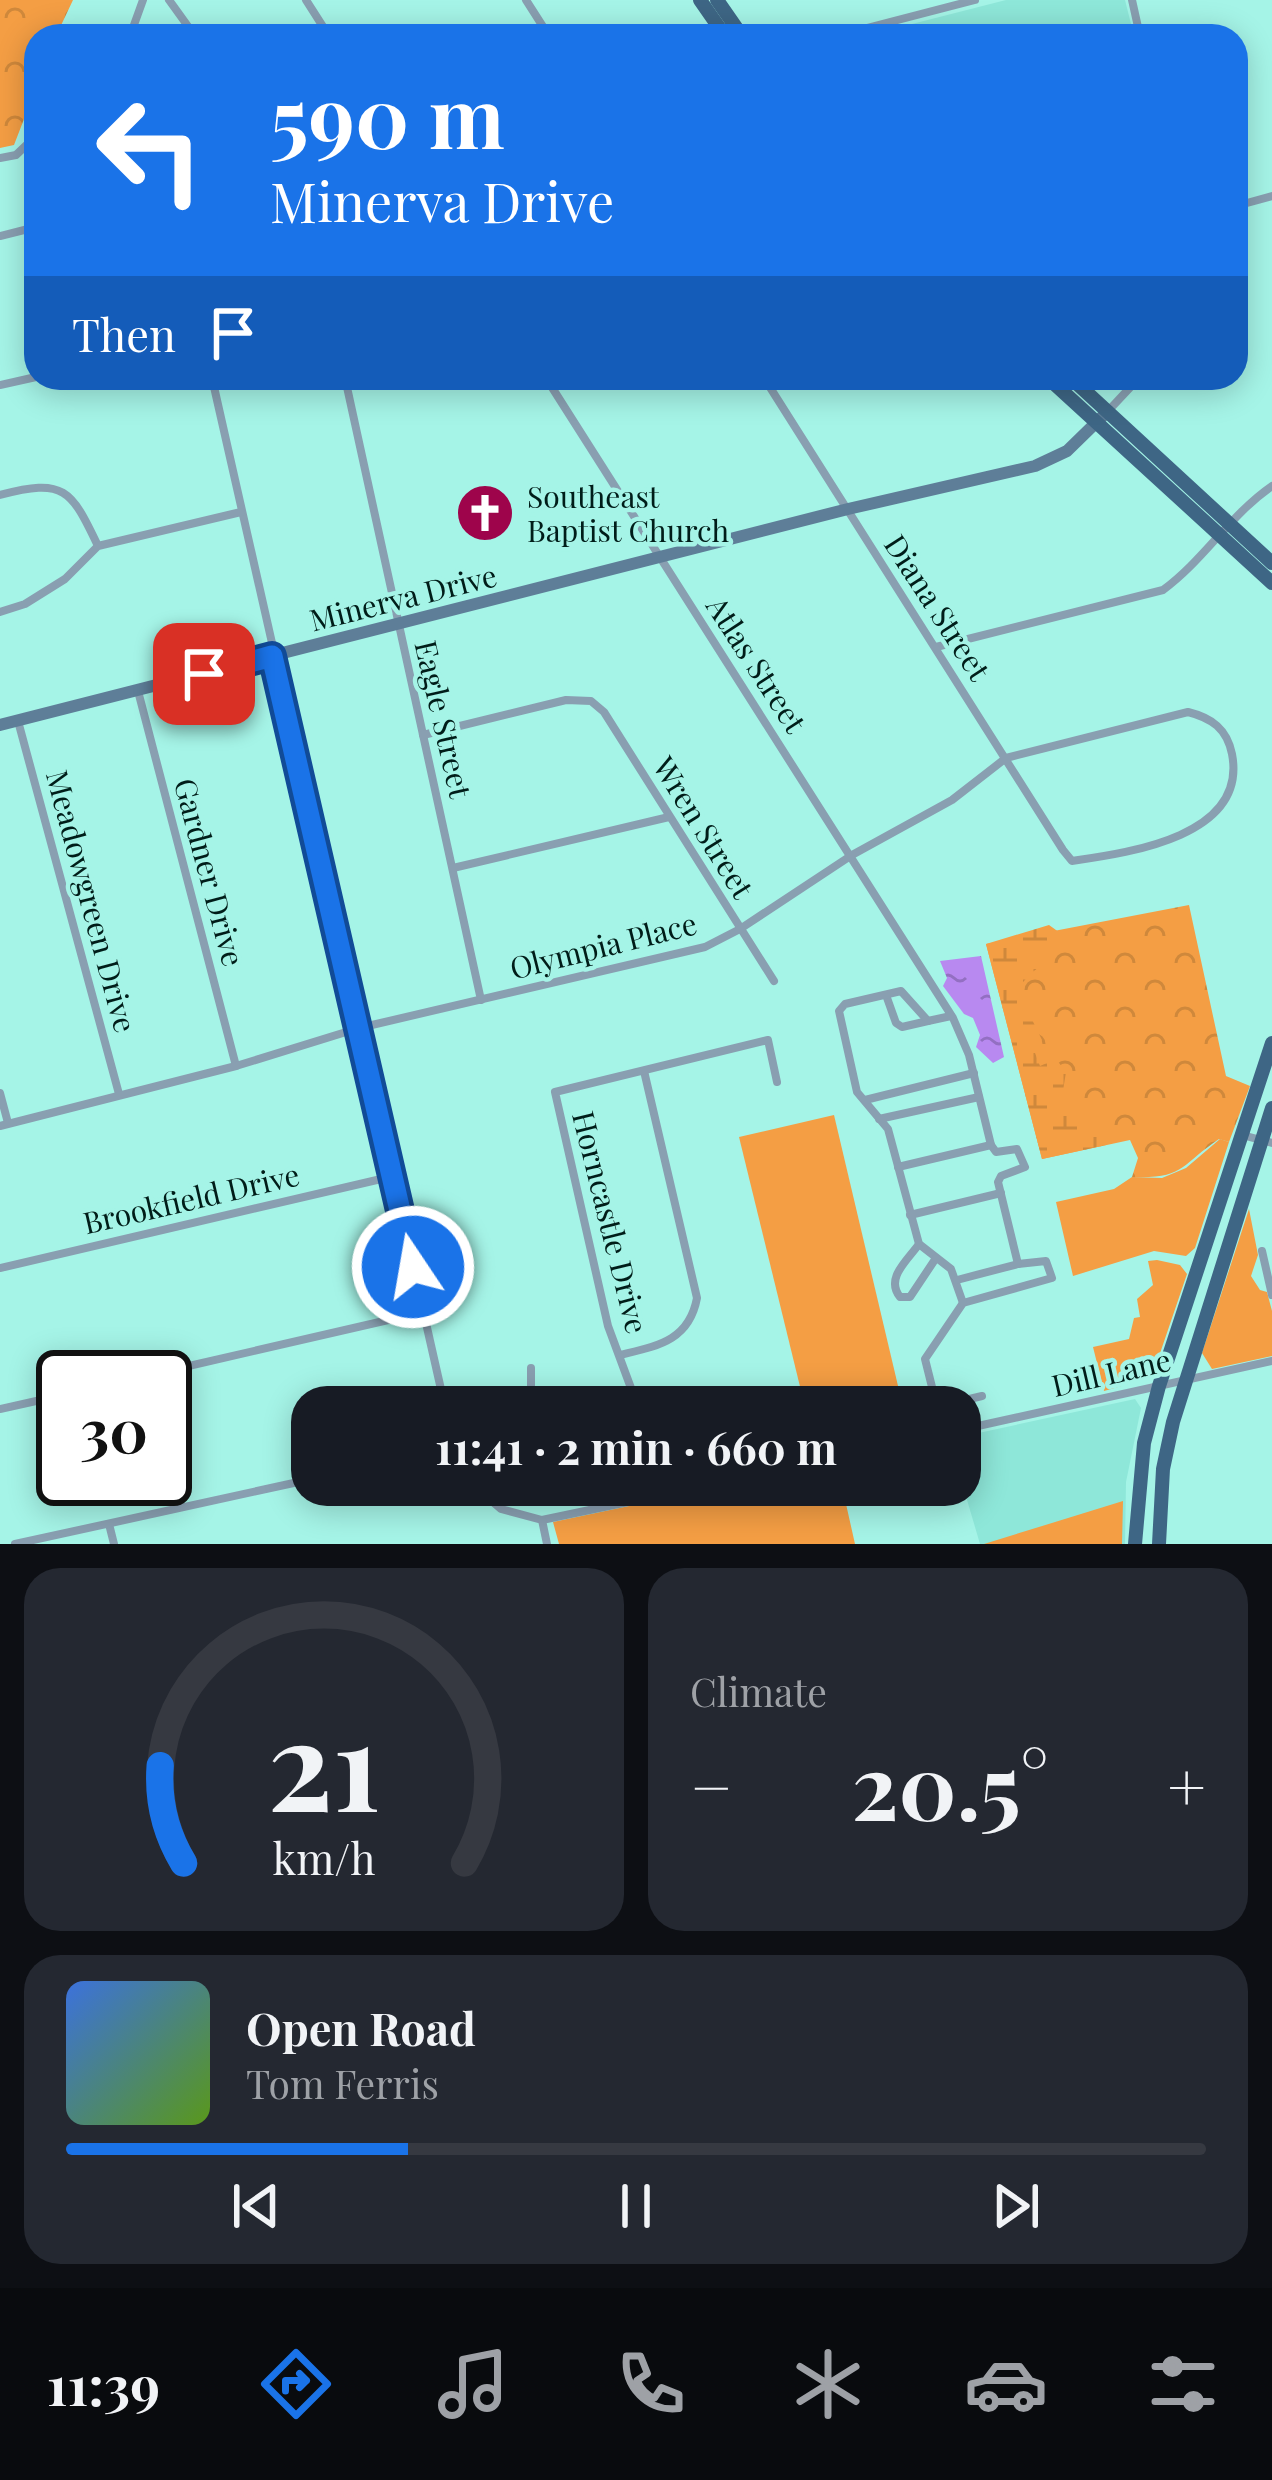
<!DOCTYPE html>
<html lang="en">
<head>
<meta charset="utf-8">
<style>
  :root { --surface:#171b24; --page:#242831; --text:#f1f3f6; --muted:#9ea1a6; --line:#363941; --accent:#1a73e8 }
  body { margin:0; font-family:"Playfair Display",serif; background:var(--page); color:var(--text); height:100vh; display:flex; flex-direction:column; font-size:45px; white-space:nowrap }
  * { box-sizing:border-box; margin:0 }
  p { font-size:39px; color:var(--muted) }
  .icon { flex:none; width:66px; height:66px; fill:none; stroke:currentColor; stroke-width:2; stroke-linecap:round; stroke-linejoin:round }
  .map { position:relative; height:1544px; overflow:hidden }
  .panel { display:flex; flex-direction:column; gap:24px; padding:24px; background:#0d0f14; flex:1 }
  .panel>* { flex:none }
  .top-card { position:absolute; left:24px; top:24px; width:1224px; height:366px; border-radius:36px; box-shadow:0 6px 30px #0003; background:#1a73e8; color:#fff; overflow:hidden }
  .speed { position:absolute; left:36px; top:1350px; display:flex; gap:24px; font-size:60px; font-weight:700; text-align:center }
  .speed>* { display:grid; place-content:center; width:156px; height:156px; border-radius:50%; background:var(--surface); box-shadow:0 6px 30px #0003; line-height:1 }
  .speed .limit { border:6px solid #111; border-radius:18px; background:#fff; color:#111 }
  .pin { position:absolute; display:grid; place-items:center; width:102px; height:102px; color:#fff; margin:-51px; border-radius:24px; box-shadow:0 6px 18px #0006 }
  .me { position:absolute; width:132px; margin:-66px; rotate:348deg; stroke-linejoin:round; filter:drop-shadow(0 0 9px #0008) }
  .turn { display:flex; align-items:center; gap:42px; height:252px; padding:0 48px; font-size:54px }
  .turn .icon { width:156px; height:156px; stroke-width:2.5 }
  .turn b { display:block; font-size:84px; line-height:102px }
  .then { display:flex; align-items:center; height:114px; padding:0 48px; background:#0003; gap:24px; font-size:45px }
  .big { font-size:90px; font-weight:700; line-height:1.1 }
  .panel .card { flex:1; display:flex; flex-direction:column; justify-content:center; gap:18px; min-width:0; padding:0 42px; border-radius:36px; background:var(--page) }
  .panel .dial { align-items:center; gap:0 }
  .dial svg { height:312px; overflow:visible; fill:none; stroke:var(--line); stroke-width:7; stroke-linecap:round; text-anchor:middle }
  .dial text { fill:var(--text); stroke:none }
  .song { display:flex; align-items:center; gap:36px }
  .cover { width:144px; height:144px; border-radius:18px; background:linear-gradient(135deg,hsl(220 70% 55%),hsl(90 70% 35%)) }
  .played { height:12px; border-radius:6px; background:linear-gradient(90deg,var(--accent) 30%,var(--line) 30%) }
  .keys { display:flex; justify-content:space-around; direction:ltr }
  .heat { display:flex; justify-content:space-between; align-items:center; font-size:66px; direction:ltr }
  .panel .tiles { flex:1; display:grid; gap:24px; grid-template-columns:1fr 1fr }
  .card:last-child { grid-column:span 2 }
  .trip { position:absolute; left:291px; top:1386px; width:690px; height:120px; border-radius:36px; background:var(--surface); box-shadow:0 6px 30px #0003; font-weight:700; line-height:120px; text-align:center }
  .tabs { display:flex; height:192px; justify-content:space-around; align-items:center; background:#090b0e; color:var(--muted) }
  .tabs .icon { width:84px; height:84px }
  .tabs .current { color:var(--accent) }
  .tabs b { font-size:54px; color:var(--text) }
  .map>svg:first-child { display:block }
  .built { fill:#8ee7d9 }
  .grass { fill:#f49e44 }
  .forest { fill:url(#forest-crowns) }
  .wetland { fill:url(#wetland-marsh) }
  .water { fill:url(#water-ripples) }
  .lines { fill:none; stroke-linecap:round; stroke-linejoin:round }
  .street { stroke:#899fb1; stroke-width:8 }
  .secondary { stroke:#5e7e98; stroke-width:12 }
  .primary { stroke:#3e6685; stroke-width:14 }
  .route-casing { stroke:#114b97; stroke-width:30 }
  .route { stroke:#1a73e8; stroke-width:21 }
  .labels { text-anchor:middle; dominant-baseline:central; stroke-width:9; stroke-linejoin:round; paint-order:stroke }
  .poi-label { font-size:30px; fill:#001d19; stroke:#a5f4e7; text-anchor:start }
  .street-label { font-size:30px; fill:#001d19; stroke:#a5f4e7 }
</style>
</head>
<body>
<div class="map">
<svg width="1272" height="1544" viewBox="0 0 1272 1544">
  <defs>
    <pattern id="forest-crowns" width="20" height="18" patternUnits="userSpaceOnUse" patternTransform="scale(3)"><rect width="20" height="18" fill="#f49e44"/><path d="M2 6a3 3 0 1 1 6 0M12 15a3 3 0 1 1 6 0" fill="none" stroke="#cf883b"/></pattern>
    <pattern id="wetland-marsh" width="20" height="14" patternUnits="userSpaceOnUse" patternTransform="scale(3)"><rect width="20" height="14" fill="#f49e44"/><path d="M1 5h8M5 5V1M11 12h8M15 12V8" fill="none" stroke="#cf883b"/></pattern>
    <pattern id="water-ripples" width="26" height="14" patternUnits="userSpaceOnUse" patternTransform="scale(3)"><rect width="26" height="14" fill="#b889f0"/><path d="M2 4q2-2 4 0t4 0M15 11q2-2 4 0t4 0" fill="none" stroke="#936fc2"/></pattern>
  </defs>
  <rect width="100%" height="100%" fill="#a5f4e7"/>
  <g class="built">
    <polygon points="1006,0 1125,0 1134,36 865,36"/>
    <polygon points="1135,1399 1141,1408 1126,1482 1125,1544 980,1544 960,1476 960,1437"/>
  </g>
  <g class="grass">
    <polygon points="834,1115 903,1407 805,1407 739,1137"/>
    <polygon points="1220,1139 1229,1142 1195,1248 1186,1256 1154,1251 1073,1276 1056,1202 1114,1189 1132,1177 1162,1178 1186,1168"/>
    <polygon points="1249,1209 1258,1255 1251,1276 1260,1290 1267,1292 1272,1311 1272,1356 1212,1369 1202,1353"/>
    <polygon points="1157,1260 1180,1265 1187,1274 1155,1368 1139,1381 1104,1391 1093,1347 1129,1339 1134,1318 1140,1317 1137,1299 1153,1285 1148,1261"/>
    <polygon points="729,1485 848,1485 851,1501 846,1504 855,1544 559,1544 553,1522"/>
    <polygon points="1123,1501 1122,1544 984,1544"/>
  </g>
  <g class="forest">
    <polygon points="0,0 73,0 56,36 36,36 36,88 14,145 0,148"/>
    <path d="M1189,905l37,171 24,10 -21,56 -10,-3c-39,26 -34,40 -87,38l6,-19 -8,-18 -88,19 -56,-215z"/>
  </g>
  <polygon class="wetland" points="1049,925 1063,935 1058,954 1031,973 1017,989 1042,1040 1035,1053 1040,1066 1056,1059 1066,1072 1062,1097 1106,1145 1042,1159 986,944"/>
  <polygon class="water" points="981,956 1004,1057 993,1063 976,1047 980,1035 973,1018 964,1014 943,986 947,978 940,961"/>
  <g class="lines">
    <g class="street">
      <polyline points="169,0 195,36"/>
      <polyline points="306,0 329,36"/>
      <polyline points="526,0 549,36"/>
      <polyline points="1132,0 1140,36"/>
      <polyline points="130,36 143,0"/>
      <polyline points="836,36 975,0"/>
      <polyline points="0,158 16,155 36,136"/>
      <polyline points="1236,206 1272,196"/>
      <polyline points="0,236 36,227"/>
      <polyline points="59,378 132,386 165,378"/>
      <polyline points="212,378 445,1407"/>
      <polyline points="345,378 481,1000"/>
      <polyline points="546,378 953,1018 969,1055 991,1145 996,1152 1017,1149 1025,1167 1001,1176 998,1182 1018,1264 1046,1261 1052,1278 963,1303 925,1359 937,1407"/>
      <polyline points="0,385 36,377"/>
      <polyline points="1109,410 1139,378"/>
      <path d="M0,495c64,-17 71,-6 98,51"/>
      <polyline points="0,612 25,604 65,579 98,546 241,512"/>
      <path d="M936,647l227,-57c41,-30 67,-75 109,-104"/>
      <polyline points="138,691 236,1066"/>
      <polyline points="18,721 119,1094"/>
      <polyline points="423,735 566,700 591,701 604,712 774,981"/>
      <polyline points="453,868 669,817"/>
      <polyline points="886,995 896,1023 902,1027 928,1021"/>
      <polyline points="951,1016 928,1021 901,991 845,1004 839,1011 857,1092 888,1129 919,1244 951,1269 963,1303"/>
      <polyline points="0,1093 8,1123"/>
      <polyline points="865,1100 974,1073"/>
      <polyline points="879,1119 979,1097"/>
      <path d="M0,1126l236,-60 123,-38 346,-81 35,-18 112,-74 100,-55 54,-42 182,-46c24,6 39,17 44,42 16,83 -105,99 -160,107l-9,-11 -299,-472"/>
      <polyline points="1242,1135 1272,1143"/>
      <polyline points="898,1167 991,1145"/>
      <polyline points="910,1215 1001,1193"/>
      <path d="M919,1244c-12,17 -34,34 -19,53h10l26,-39"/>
      <polyline points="1262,1251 1272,1295"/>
      <polyline points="0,1268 394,1176"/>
      <polyline points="957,1280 1018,1264"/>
      <path d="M620,1355c37,-9 69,-14 77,-57l-53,-227"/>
      <polyline points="531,1368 531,1407"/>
      <polyline points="141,1377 423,1312"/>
      <polyline points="638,1407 608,1326 555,1092 768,1040 777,1082"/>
      <polyline points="936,1407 982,1396"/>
      <polyline points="0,1409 63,1395"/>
      <polyline points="960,1430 1272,1361"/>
      <polyline points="473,1485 501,1509 542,1520 709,1485"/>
      <polyline points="542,1520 547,1544"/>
      <polyline points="109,1524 114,1544"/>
      <polyline points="15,1544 312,1479"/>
    </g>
    <polyline class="secondary" points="0,725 848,509 1035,466 1067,451 1108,411"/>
    <g class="primary">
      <polyline points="700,0 725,36"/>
      <polyline points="717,0 742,36"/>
      <polyline points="1048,378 1272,583"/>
      <polyline points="1071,378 1272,563"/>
      <polyline points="1135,1544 1144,1443 1159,1386 1272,1043"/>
      <polyline points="1159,1544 1163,1469 1173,1422 1272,1108"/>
    </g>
  </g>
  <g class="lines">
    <g class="route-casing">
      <polyline id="route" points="204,674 272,656 413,1267"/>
    </g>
    <use href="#route" class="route"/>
  </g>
  <defs>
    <g id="church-disc" transform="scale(3)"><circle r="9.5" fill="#9e044b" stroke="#a5f4e7"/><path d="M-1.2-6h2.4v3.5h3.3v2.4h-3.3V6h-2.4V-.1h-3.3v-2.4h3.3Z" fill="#fff"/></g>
  </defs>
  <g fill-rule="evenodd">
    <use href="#church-disc" x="485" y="513"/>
  </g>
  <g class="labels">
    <g class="poi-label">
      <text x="527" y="496">Southeast<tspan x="527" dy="34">Baptist Church</tspan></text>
    </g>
    <g class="street-label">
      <text transform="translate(403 597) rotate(-14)">Minerva Drive</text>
      <text transform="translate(938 607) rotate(57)">Diana Street</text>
      <text transform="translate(757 664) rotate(57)">Atlas Street</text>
      <text transform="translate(444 719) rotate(77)">Eagle Street</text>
      <text transform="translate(704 827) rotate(58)">Wren Street</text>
      <text transform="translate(210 872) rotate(75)">Gardner Drive</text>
      <text transform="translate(92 901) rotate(75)">Meadowgreen Drive</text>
      <text transform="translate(603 945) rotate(-14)">Olympia Place</text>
      <text transform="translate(191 1198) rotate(-13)">Brookfield Drive</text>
      <text transform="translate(611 1222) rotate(76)">Horncastle Drive</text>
      <text transform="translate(1111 1372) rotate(-13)">Dill Lane</text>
    </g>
  </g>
</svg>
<div class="speed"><div class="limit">30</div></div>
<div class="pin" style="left:204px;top:674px;background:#d93025"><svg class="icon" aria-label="arrive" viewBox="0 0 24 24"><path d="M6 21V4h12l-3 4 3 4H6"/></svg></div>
<svg class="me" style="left:413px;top:1267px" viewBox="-20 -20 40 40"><circle r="17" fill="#1a73e8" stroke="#fff" stroke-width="3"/><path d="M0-11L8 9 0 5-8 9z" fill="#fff"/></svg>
<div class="trip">11:41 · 2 min · 660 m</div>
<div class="top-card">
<div class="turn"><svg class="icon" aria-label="left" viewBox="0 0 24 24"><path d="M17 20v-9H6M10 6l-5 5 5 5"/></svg><div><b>590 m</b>Minerva Drive</div></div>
<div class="then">Then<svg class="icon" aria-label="arrive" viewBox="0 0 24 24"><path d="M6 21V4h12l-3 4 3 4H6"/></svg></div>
</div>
</div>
<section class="panel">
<div class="tiles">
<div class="card dial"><svg viewBox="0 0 100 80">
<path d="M14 69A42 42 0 1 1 86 69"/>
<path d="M14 69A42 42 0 0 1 8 44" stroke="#1a73e8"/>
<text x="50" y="56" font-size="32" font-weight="700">21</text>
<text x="50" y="72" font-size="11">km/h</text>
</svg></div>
<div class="card"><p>Climate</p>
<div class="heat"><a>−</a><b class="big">20.5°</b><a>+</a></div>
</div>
<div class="card">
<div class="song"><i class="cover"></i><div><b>Open Road</b><p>Tom Ferris</p></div></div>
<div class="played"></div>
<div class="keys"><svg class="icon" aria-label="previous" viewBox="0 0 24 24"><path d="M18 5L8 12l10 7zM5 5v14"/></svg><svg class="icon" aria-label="pause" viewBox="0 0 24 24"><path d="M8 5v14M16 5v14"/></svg><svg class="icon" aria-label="next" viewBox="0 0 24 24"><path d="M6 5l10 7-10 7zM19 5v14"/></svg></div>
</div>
</div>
</section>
<nav class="tabs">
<b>11:39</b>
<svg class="icon current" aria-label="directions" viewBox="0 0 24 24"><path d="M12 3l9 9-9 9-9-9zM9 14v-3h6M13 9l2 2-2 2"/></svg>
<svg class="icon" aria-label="music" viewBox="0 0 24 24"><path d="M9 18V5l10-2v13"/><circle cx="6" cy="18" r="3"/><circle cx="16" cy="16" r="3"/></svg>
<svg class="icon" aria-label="phone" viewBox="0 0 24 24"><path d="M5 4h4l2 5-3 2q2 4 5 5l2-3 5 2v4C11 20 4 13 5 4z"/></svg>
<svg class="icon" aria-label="climate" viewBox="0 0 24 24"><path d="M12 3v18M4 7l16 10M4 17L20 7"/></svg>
<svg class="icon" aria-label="car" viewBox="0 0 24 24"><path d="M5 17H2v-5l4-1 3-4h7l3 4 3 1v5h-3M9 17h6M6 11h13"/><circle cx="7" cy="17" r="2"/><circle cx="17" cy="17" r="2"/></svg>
<svg class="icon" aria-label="filters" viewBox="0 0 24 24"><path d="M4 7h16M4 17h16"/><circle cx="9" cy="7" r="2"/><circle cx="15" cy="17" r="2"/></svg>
</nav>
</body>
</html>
